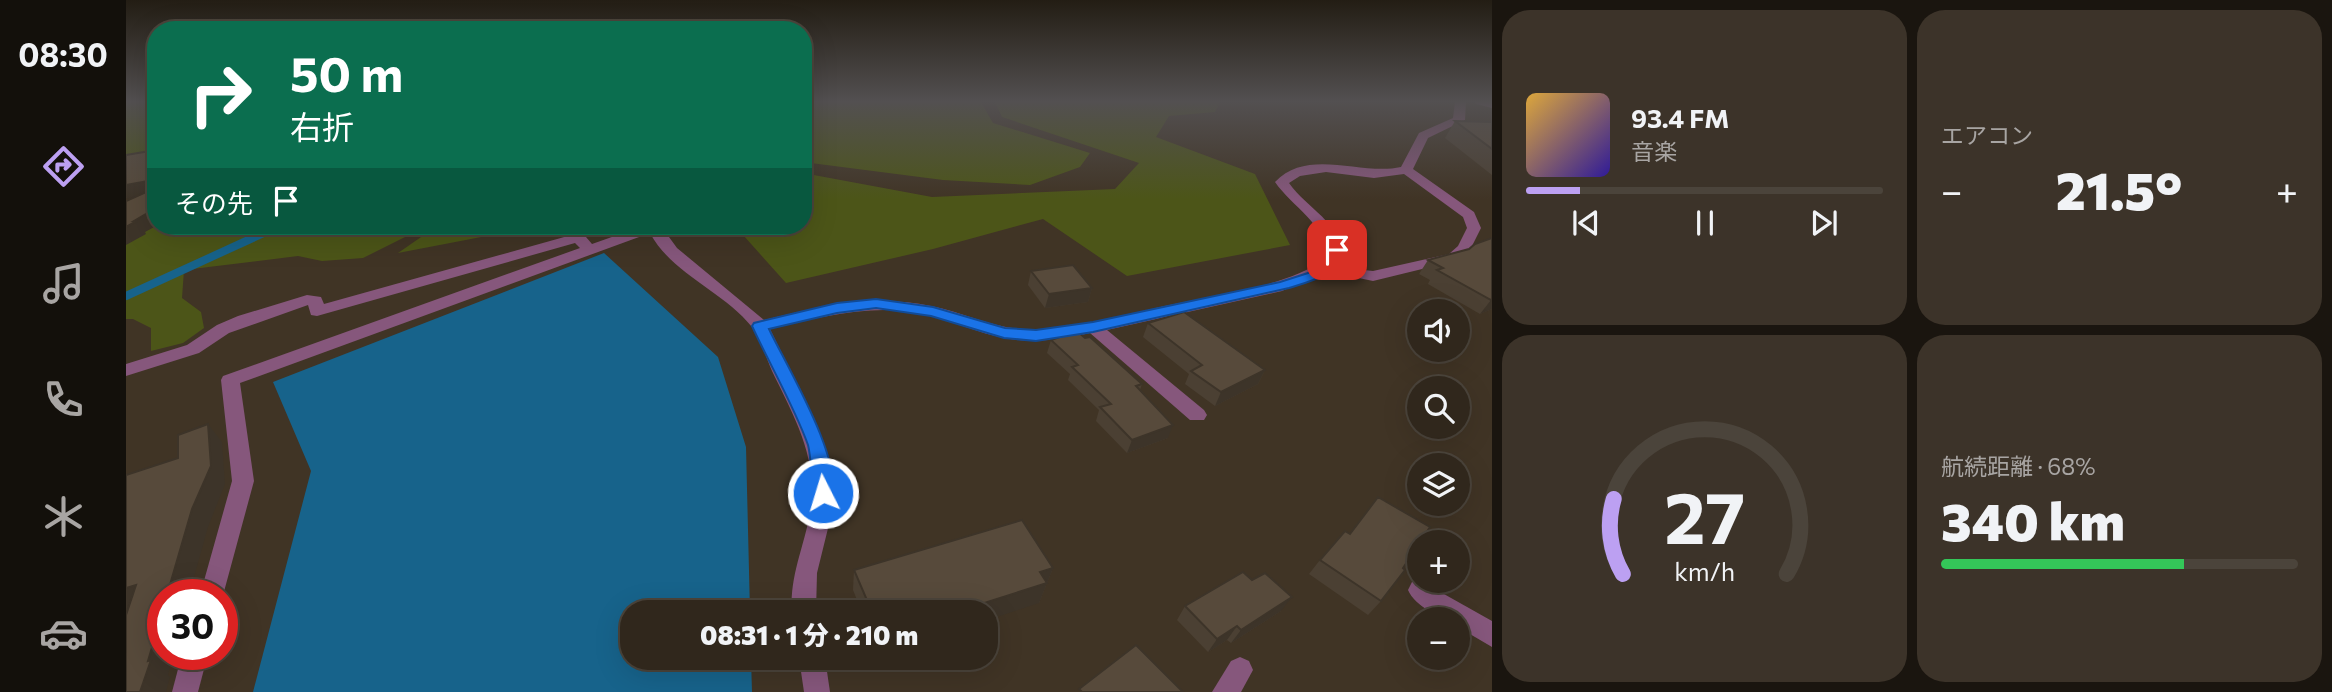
<!DOCTYPE html>
<html lang="ja">
<head>
<meta charset="utf-8">
<style>
  :root { --surface:#30271c; --page:#3c3329; --text:#f1f3f6; --muted:#a8a5a3; --line:#4b443b; --accent:#bca0f2 }
  body { margin:0; font-family:Commissioner,"Noto Sans JP",sans-serif; background:var(--page); color:var(--text); height:100vh; display:flex; flex-direction:column; font-size:26px; white-space:nowrap }
  * { box-sizing:border-box; margin:0 }
  p { font-size:23px; color:var(--muted) }
  .icon { flex:none; width:38px; height:38px; fill:none; stroke:currentColor; stroke-width:2; stroke-linecap:round; stroke-linejoin:round }
  .map { position:relative; flex:1; overflow:hidden }
  .panel { display:flex; flex-direction:column; gap:10px; padding:10px; background:#1a150f; width:840px }
  .panel>* { flex:none }
  .hud { position:absolute; left:21px; top:21px; width:665px; height:214px; border-radius:28px; box-shadow:0 7px 28px #0002,0 0 0 2px var(--line); background:#0b6e4f; color:#fff; overflow:hidden }
  .buttons { position:absolute; left:1281px; top:299px; display:grid; gap:14px }
  .buttons a { display:grid; place-items:center; width:63px; height:63px; border-radius:50%; background:var(--surface); box-shadow:0 7px 28px #0002,0 0 0 2px var(--line); font-size:35px }
  .speed { position:absolute; left:21px; top:579px; display:flex; gap:14px; font-size:35px; font-weight:700; text-align:center }
  .speed>* { display:grid; place-content:center; width:91px; height:91px; border-radius:50%; background:var(--surface); box-shadow:0 7px 28px #0002,0 0 0 2px var(--line); line-height:1 }
  .speed .limit { border:10px solid #d22; background:#fff; color:#111 }
  .pin { position:absolute; display:grid; place-items:center; width:60px; height:60px; color:#fff; margin:-30px; border-radius:14px; box-shadow:0 4px 10px #0006 }
  .me { position:absolute; width:77px; margin:-38px; rotate:355deg; stroke-linejoin:round; filter:drop-shadow(0 0 5px #0008) }
  .turn { display:flex; align-items:center; gap:24px; height:147px; padding:0 28px; font-size:32px }
  .turn .icon { width:91px; height:91px; stroke-width:2.5 }
  .turn b { display:block; font-size:49px; line-height:60px }
  .then { display:flex; align-items:center; height:66px; padding:0 28px; background:#0003; gap:14px; font-size:26px }
  .big { font-size:52px; font-weight:800; line-height:1.1 }
  .panel .card { flex:1; display:flex; flex-direction:column; justify-content:center; gap:10px; min-width:0; padding:0 24px; border-radius:28px; background:var(--page) }
  .panel .dial { align-items:center; gap:0 }
  .dial svg { height:182px; overflow:visible; fill:none; stroke:var(--line); stroke-width:7; stroke-linecap:round; text-anchor:middle }
  .dial text { fill:var(--text); stroke:none }
  .song { display:flex; align-items:center; gap:21px }
  .cover { width:84px; height:84px; border-radius:10px; background:linear-gradient(135deg,hsl(40 70% 55%),hsl(250 70% 35%)) }
  .played { height:7px; border-radius:4px; background:linear-gradient(90deg,var(--accent) 15%,var(--line) 15%) }
  .keys { display:flex; justify-content:space-around; direction:ltr }
  .heat { display:flex; justify-content:space-between; align-items:center; font-size:38px; direction:ltr }
  .charge { height:10px; border-radius:5px; background:linear-gradient(90deg,#34c759 68%,var(--line) 0) }
  .panel .tiles { flex:1; display:grid; gap:10px; grid-template-columns:repeat(2,1fr) }
  .trip { position:absolute; left:494px; top:600px; width:378px; height:70px; border-radius:28px; background:var(--surface); box-shadow:0 7px 28px #0002,0 0 0 2px var(--line); font-weight:800; line-height:70px; text-align:center }
  main { display:flex; flex:1; min-height:0 }
  .tab-bar { display:flex; flex-direction:column; width:126px; justify-content:space-around; align-items:center; background:#13100b; color:var(--muted) }
  .tab-bar .icon { width:49px; height:49px }
  .tab-bar .selected { color:var(--accent) }
  .tab-bar b { font-size:32px; color:var(--text) }
  .map>svg:first-child { display:block }
  .green { fill:#4c5518 }
  .water { fill:#17638b }
  .lines { fill:none; stroke-linecap:round; stroke-linejoin:round }
  .stream { stroke:#17638b; stroke-width:8 }
  .minor { fill:#86577c; fill-rule:evenodd }
  .wall { fill:#4b4033 }
  .shaded-wall { fill:#3d3429 }
  .building { fill:#574a3b; stroke:#3d3429; stroke-width:2 }
  .route { fill:#1a73e8; stroke:#114b97; stroke-width:2 }
</style>
</head>
<body>
<main>
<nav class="tab-bar">
<b>08:30</b>
<svg class="icon selected" aria-label="directions" viewBox="0 0 24 24"><path d="M12 3l9 9-9 9-9-9zM9 14v-3h6M13 9l2 2-2 2"/></svg>
<svg class="icon" aria-label="music" viewBox="0 0 24 24"><path d="M9 18V5l10-2v13"/><circle cx="6" cy="18" r="3"/><circle cx="16" cy="16" r="3"/></svg>
<svg class="icon" aria-label="phone" viewBox="0 0 24 24"><path d="M5 4h4l2 5-3 2q2 4 5 5l2-3 5 2v4C11 20 4 13 5 4z"/></svg>
<svg class="icon" aria-label="climate" viewBox="0 0 24 24"><path d="M12 3v18M4 7l16 10M4 17L20 7"/></svg>
<svg class="icon" aria-label="car" viewBox="0 0 24 24"><path d="M5 17H2v-5l4-1 3-4h7l3 4 3 1v5h-3M9 17h6M6 11h13"/><circle cx="7" cy="17" r="2"/><circle cx="17" cy="17" r="2"/></svg>
</nav>
<div class="map">
<svg width="1366" height="692" viewBox="0 0 1366 692">
  <rect width="100%" height="100%" fill="#403425"/>
  <g class="green">
    <polygon points="0,102 30,102 30,160 0,166"/>
    <polygon points="677,102 855,102 867,123 964,153 954,167 904,185 817,180 677,162"/>
    <polygon points="869,102 1094,102 1089,112 1043,116 1030,137 1129,174 1164,245 1001,276 917,219 807,249 660,283 609,226 677,226 677,173 806,197 989,189 1013,163 876,117"/>
    <polygon points="30,225 30,226 301,226 237,258 196,261 172,256 58,270 56,298 75,312 78,328 57,343 25,351 25,328 7,319 0,319 0,243"/>
    <polygon points="311,226 412,226 272,253"/>
  </g>
  <polygon class="water" points="478,253 592,357 620,447 624,612 506,612 506,658 625,658 626,692 127,692 185,471 147,382"/>
  <g class="lines">
    <polyline class="stream" points="0,296 153,226"/>
    <g class="minor">
      <path d="M1329,102h11l-1,18 -37,18 -15,31 61,43 7,16 -10,20 -12,12 -86,21 -19,-4 -19,-10 -53,24 -175,39 97,80 3,5 -3,5h-14l-100,-87c-26,6 -53,10 -80,6 -33,-5 -64,-22 -97,-27 -48,-7 -97,6 -143,17l45,92 17,51 1,36 -16,65 -1,39h-24c-3,-37 14,-69 19,-105 7,-49 -18,-93 -39,-136 -6,-14 -11,-31 -20,-44 -29,-36 -80,-53 -102,-94l-410,150 14,98 -32,118v-4h-22l32,-114 -11,-101 2,-4 357,-128 -5,-5 -258,73 -6,-1 -3,-10 -79,28 -30,20 -73,23v-12l61,-19 30,-20 21,-9 69,-21 14,2 3,7 251,-70 11,3 6,7 51,-18h18l16,22 87,72c55,-13 110,-26 167,-14 32,6 61,22 93,23 47,3 95,-13 141,-23 56,-12 113,-17 162,-47 1,-34 -34,-51 -52,-77 33,-35 86,-6 126,-15l18,-34 34,-15zM1200,172l48,6 30,-4 59,43 4,11 -9,18 -9,8 -76,17 -9,-1 -21,-11c-1,-37 -35,-49 -54,-76l11,-7z"/>
      <polygon points="1349,102 1366,102 1366,108 1350,104"/>
      <path d="M1293,580l73,41v26l-34,-20v-7c-17,0 -43,-14 -50,-30l4,-8z"/>
      <polygon points="56,654 82,654 72,692 46,692"/>
      <polygon points="1114,657 1123,661 1127,670 1115,692 1086,692 1105,661"/>
      <polygon points="673,658 699,658 704,692 678,692"/>
    </g>
  </g>
  <g class="wall">
    <polygon points="1329,121 1366,122 1366,175 1319,138"/>
    <polygon points="1366,238 1366,309 1354,314 1302,284 1304,280 1293,274 1302,260 1343,249"/>
    <polygon points="905,271 966,288 962,302 919,308 902,285"/>
    <polygon points="1022,323 1139,370 1132,384 1089,406 1059,384 1063,374 1017,337"/>
    <polygon points="925,340 1016,384 1014,390 1042,438 1001,453 970,421 973,410 942,380 944,374 921,353"/>
    <polygon points="1194,560 1255,601 1242,615 1183,574"/>
    <polygon points="927,568 913,603 859,612 736,612 727,590 728,570"/>
    <polygon points="1059,606 1155,611 1105,643 1101,640 1082,652 1051,620"/>
  </g>
  <g class="shaded-wall">
    <polygon points="28,180 30,183 30,193 0,199 0,185"/>
    <polygon points="30,208 30,226 19,232 20,234 0,245 0,227 8,221"/>
    <polygon points="966,288 962,302 919,308 923,294"/>
    <polygon points="1366,299 1366,309 1354,314 1365,300"/>
    <polygon points="1139,370 1132,384 1089,406 1095,392"/>
    <polygon points="82,424 96,442 99,484 82,527 63,595 41,595"/>
    <polygon points="1047,425 1042,438 1001,453 1006,440"/>
    <polygon points="927,568 913,603 859,621 859,612 830,612 914,572"/>
    <polygon points="10,585 28,603 0,610 0,588"/>
    <polygon points="1166,597 1155,611 1105,643 1115,630"/>
    <polygon points="37,610 37,654 47,654 42,675 44,677 40,692 14,692 22,661"/>
    <polygon points="1111,626 1101,640 1082,652 1091,639"/>
  </g>
  <g class="building">
    <polygon points="1329,121 1366,122 1366,149"/>
    <polygon points="30,150 30,186 28,180 0,185 0,155"/>
    <polygon points="29,188 30,208 8,221 11,221 0,227 0,201"/>
    <polygon points="1366,238 1366,299 1365,300 1311,270 1317,268 1302,260 1343,249 1349,244"/>
    <polygon points="947,265 966,288 923,294 905,271"/>
    <polygon points="1058,312 1139,370 1095,392 1065,371 1076,365 1022,323"/>
    <polygon points="951,331 959,338 964,337 1016,384 1010,386 1047,425 1006,440 974,407 985,404 946,367 952,365 925,340"/>
    <polygon points="82,424 85,466 66,509 41,595 37,595 37,610 22,661 25,660 14,692 0,692 0,615 10,585 0,588 0,475 52,458 52,435"/>
    <polygon points="1252,497 1304,527 1277,568 1279,570 1255,601 1194,560 1219,531 1224,534"/>
    <polygon points="896,520 927,568 914,572 921,583 830,612 746,612 728,570"/>
    <polygon points="1117,572 1126,580 1139,573 1166,597 1115,630 1111,626 1091,639 1059,606"/>
    <polygon points="1010,645 1057,692 956,692 953,689"/>
  </g>
  <linearGradient id="sky" x2="0" y2="1"><stop stop-color="#231d14"/><stop offset="0.51" stop-color="#535051"/><stop offset="1" stop-color="#535051" stop-opacity="0"/></linearGradient>
  <rect width="1366" height="199" fill="url(#sky)"/>
  <path class="route" d="M1211,246l6,4c-4,25 -32,31 -54,38l-196,44 -57,9 -32,-3 -73,-22 -55,-8 -39,5 -68,16c16,34 78,137 61,170l-7,2 -7,-2c-5,-9 -4,-39 -8,-54 -13,-37 -39,-82 -56,-119l2,-3 83,-20 39,-4 57,8 72,21 31,2 57,-8 187,-40 31,-10 17,-13 2,-9z"/>
</svg>
<div class="buttons">
<a><svg class="icon" aria-label="sound" viewBox="0 0 24 24"><path d="M4 9h4l5-4v14l-5-4H4zM17 9q2 3 0 6"/></svg></a>
<a><svg class="icon" aria-label="search" viewBox="0 0 24 24"><circle cx="10" cy="10" r="6"/><path d="M15 15l6 6"/></svg></a>
<a><svg class="icon" aria-label="layers" viewBox="0 0 24 24"><path d="M12 4l9 5-9 5-9-5zM3 14l9 5 9-5"/></svg></a>
<a>+</a>
<a>−</a>
</div>
<div class="speed"><div class="limit">30</div></div>
<div class="pin" style="left:1211px;top:250px;background:#d93025"><svg class="icon" aria-label="arrive" viewBox="0 0 24 24"><path d="M6 21V4h12l-3 4 3 4H6"/></svg></div>
<svg class="me" style="left:697px;top:493px" viewBox="-20 -20 40 40"><circle r="17" fill="#1a73e8" stroke="#fff" stroke-width="3"/><path d="M0-11L8 9 0 5-8 9z" fill="#fff"/></svg>
<div class="trip">08:31 · 1 分 · 210 m</div>
<div class="hud">
<div class="turn"><svg class="icon" aria-label="right" viewBox="0 0 24 24"><path d="M7 20v-9h11M14 6l5 5-5 5"/></svg><div><b>50 m</b>右折</div></div>
<div class="then">その先<svg class="icon" aria-label="arrive" viewBox="0 0 24 24"><path d="M6 21V4h12l-3 4 3 4H6"/></svg></div>
</div>
</div>
<section class="panel">
<div class="tiles">
<div class="card">
<div class="song"><i class="cover"></i><div><b>93.4 FM</b><p>音楽</p></div></div>
<div class="played"></div>
<div class="keys"><svg class="icon" aria-label="previous" viewBox="0 0 24 24"><path d="M18 5L8 12l10 7zM5 5v14"/></svg><svg class="icon" aria-label="pause" viewBox="0 0 24 24"><path d="M8 5v14M16 5v14"/></svg><svg class="icon" aria-label="next" viewBox="0 0 24 24"><path d="M6 5l10 7-10 7zM19 5v14"/></svg></div>
</div>
<div class="card"><p>エアコン</p>
<div class="heat"><a>−</a><b class="big">21.5°</b><a>+</a></div>
</div>
<div class="card dial"><svg viewBox="0 0 100 80">
<path d="M14 69A42 42 0 1 1 86 69"/>
<path d="M14 69A42 42 0 0 1 10 36" stroke="#bca0f2"/>
<text x="50" y="56" font-size="32" font-weight="700">27</text>
<text x="50" y="72" font-size="11">km/h</text>
</svg></div>
<div class="card"><p>航続距離 · 68%</p><b class="big">340 km</b><div class="charge"></div></div>
</div>
</section>
</main>
</body>
</html>
